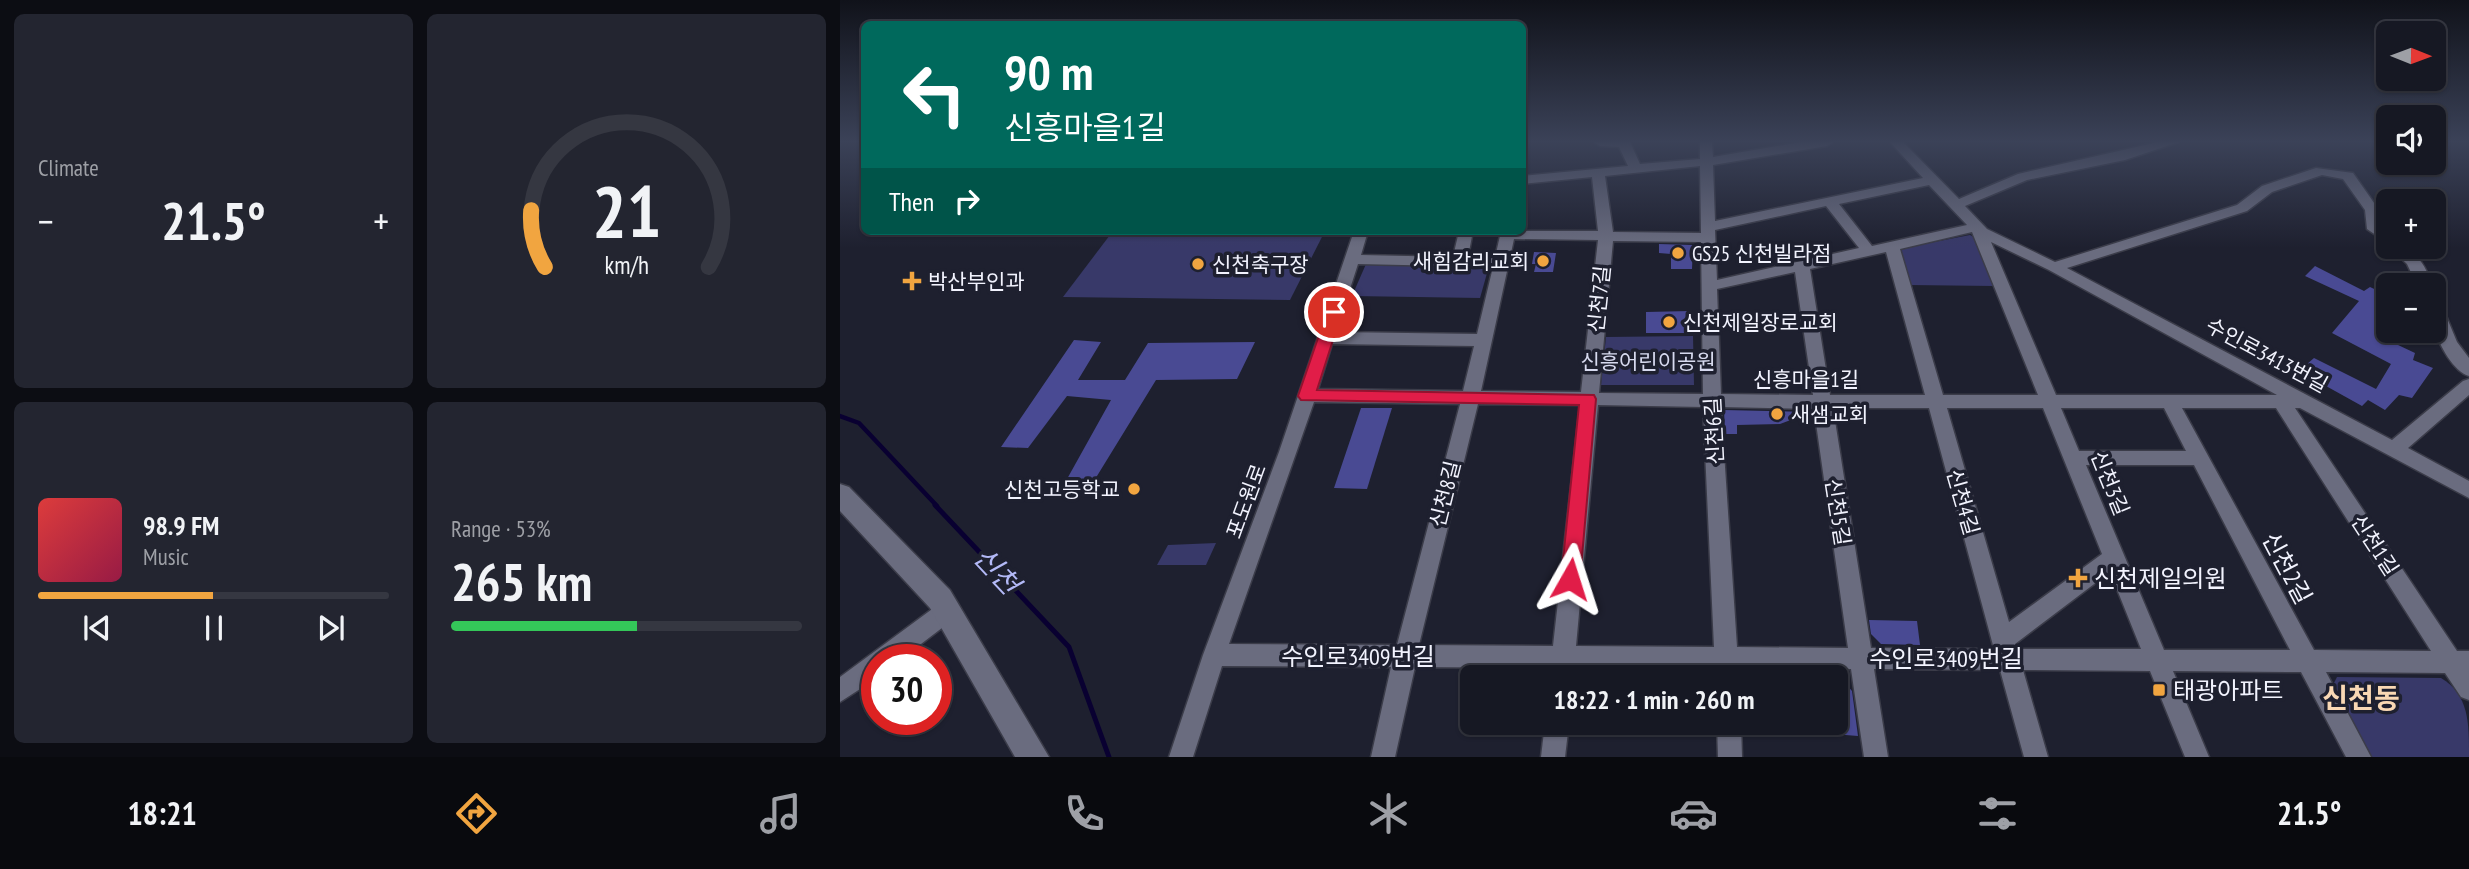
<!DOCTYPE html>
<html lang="en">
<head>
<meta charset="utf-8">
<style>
  :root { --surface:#161823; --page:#232530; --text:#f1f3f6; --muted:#9ea0a6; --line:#353741; --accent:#f1a540 }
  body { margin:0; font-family:"PT Sans Narrow","Noto Sans KR",sans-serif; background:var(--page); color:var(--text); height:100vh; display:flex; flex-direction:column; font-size:26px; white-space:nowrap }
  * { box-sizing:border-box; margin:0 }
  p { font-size:23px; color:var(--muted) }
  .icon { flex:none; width:38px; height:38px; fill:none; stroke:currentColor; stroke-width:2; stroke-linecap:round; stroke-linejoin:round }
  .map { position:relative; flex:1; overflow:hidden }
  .drawer { display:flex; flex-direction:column; gap:14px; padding:14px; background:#0c0d13; width:840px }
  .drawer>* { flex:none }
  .guide { position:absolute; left:21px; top:21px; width:665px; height:214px; border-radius:10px; box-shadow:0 2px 5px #0004,0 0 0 2px var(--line); background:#00695c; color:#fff; overflow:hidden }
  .needle { width:46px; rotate:91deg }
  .fabs { position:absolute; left:1536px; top:21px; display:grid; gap:14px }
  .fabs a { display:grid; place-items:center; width:70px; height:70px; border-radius:10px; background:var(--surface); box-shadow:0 2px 5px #0004,0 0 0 2px var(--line); font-size:35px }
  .speed { position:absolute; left:21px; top:644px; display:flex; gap:14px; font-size:35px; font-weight:700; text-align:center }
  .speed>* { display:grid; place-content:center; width:91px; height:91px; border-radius:50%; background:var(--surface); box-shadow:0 2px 5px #0004,0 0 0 2px var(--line); line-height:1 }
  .speed .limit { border:10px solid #d22; background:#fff; color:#111 }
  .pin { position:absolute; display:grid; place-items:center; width:60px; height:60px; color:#fff; margin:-30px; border:4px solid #fff; border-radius:50%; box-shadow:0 2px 7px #0007 }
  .me { position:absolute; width:77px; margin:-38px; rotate:6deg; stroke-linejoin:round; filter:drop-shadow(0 0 5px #0008) }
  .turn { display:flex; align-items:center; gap:24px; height:147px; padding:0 28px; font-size:32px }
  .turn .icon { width:91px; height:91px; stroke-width:2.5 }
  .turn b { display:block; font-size:49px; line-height:60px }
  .then { display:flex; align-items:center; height:66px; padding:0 28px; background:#0003; gap:14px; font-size:26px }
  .big { font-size:52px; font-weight:700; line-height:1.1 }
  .drawer .card { flex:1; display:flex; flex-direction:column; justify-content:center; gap:10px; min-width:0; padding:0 24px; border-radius:10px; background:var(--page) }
  .drawer .dial { align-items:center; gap:0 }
  .dial svg { height:182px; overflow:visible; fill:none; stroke:var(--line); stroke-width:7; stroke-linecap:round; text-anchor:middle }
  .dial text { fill:var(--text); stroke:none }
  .song { display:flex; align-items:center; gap:21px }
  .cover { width:84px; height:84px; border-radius:10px; background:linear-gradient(135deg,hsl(0 70% 55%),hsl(340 70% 35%)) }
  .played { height:7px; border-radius:4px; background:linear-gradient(90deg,var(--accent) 50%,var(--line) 50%) }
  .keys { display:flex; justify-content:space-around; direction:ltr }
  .heat { display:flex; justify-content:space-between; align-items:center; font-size:38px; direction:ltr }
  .charge { height:10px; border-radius:5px; background:linear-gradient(90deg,#34c759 53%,var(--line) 0) }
  .drawer .tiles { flex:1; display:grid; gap:14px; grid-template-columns:repeat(2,1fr) }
  .trip { position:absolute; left:620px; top:665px; width:388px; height:70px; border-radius:10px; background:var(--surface); box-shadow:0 2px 5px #0004,0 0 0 2px var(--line); font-weight:700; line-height:70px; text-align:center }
  .tab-bar { display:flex; height:112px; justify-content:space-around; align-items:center; background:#090a0e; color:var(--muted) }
  .tab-bar .icon { width:49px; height:49px }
  .tab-bar .current { color:var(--accent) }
  .tab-bar b { font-size:32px; color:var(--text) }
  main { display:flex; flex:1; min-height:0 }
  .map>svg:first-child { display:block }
  .green { fill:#383969 }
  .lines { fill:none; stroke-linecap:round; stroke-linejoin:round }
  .stream-far1 { stroke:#090031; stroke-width:4.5 }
  .stream { stroke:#090031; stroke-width:5 }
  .building { fill:#494a93 }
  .minor-casing { stroke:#3b3c49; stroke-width:3 }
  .tertiary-casing { stroke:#3b3c49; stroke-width:3 }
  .minor { fill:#6a6c7f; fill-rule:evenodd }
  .tertiary { fill:#6a6c7f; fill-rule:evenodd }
  .route { fill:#e11d48; stroke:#92132f; stroke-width:2 }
  .poi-dot { fill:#f1a540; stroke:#1e202f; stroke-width:2.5 }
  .labels { text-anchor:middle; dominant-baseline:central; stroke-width:7; stroke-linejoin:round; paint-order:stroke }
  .poi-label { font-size:21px; fill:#f2f3fe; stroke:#1e202f; text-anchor:start }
  .street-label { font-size:21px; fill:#f2f3fe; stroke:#1e202f }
  .park-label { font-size:21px; fill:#d7daef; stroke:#1e202f }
  .near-street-label { font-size:24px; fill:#f2f3fe; stroke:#1e202f }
  .near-poi-label { font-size:24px; fill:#f2f3fe; stroke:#1e202f; text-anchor:start }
  .near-water-label { font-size:28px; font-style:italic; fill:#b3b9f7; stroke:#1e202f }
  .near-quarter-label { font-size:28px; font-weight:bold; fill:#f9d8b4; stroke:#1e202f }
</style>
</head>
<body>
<main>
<section class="drawer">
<div class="tiles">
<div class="card"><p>Climate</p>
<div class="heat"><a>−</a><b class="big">21.5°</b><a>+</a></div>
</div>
<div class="card dial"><svg viewBox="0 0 100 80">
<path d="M14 69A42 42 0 1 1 86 69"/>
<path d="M14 69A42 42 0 0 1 8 44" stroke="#f1a540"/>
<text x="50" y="56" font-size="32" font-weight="700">21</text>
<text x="50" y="72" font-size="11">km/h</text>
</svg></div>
<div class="card">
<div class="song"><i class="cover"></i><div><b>98.9 FM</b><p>Music</p></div></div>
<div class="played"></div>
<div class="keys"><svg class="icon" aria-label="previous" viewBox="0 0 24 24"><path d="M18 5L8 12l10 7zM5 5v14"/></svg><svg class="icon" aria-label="pause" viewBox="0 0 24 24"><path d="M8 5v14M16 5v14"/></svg><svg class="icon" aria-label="next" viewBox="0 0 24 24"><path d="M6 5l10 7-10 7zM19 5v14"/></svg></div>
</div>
<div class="card"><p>Range · 53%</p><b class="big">265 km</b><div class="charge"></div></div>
</div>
</section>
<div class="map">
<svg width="1629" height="757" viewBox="0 0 1629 757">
  <rect width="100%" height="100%" fill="#1e202f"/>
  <g class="green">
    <polygon points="273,231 485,231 450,300 223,297"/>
    <polygon points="1130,235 1138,240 1154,286 1068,285 1057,255 1063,248"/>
    <polygon points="526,264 649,266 640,298 512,296"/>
    <polygon points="853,336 854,385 761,385 766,337"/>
    <polygon points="376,543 366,565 317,565 328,545"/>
    <path d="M1497,677l104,1c28,17 28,44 28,79h-99l-38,-70z"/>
  </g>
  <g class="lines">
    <polyline class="stream-far1" points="0,416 19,423 97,506"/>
    <polyline class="stream" points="95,505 229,647 269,757"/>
  </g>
  <g class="building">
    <polygon points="819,244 853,245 852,269 831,269 831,254 819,253"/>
    <polygon points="694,252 716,253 713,272 694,272 696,264 692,264"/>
    <polygon points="1475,266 1524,291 1530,287 1549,296 1549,325 1539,336 1575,353 1573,360 1593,368 1572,398 1559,395 1545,410 1528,400 1522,406 1459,371 1474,358 1536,389 1551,364 1492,333 1519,301 1465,276"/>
    <polygon points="850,311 851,333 806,333 806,312"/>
    <polygon points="234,340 261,342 238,380 285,380 308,343 415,342 397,379 316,380 249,489 222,488 271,400 227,396 188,448 161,447"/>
    <polygon points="521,408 552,408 527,489 494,488"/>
    <polygon points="884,410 972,412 940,424 897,425 897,434 885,434"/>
    <polygon points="1029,620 1077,621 1080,645 1041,644 1031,634"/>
    <polygon points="996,673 1012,691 1018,736 968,732 968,723 996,723"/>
  </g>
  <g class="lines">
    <g class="minor-casing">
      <g id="minor">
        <path d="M754,142h36l10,22 60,-5v-17h12l1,15 88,-15h32l-6,4 -114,19 2,56 208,-43 -33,-36h13l56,57 59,-25 140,-32h21l-54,18 -98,20 -62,26 22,23 68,33 182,-57 25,-19 54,-18 37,5 26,37v15l10,7v12l-22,-15 -2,-19 -22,-31 -21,-4 -50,17 -25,19 -180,57 325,172 71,-59 6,-2v16l-61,53 61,33v17l-169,-90h-5l162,243h12v49l-8,-3 -16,-24 -119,-1 45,85h-25l-45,-85 -128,-1 36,86h-24l-35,-86 -127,-1 25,87h-24l-24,-87 -126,-1 14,88h-24l-13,-88h-113l1,8h-24v-9h-141l-1,9h-24l1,-9 -135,-1 -20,90h-24l20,-90 -169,-1 -29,91h-24l34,-102 76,-203 75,-221h14l-7,24 92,2 6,-26h14l-5,26 27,1 6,-27h97l-6,-54 -70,7v-8l106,-10 -9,-19 -19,-1zM860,166l1,67 -88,-1 -8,-56zM1089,185l38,40 -95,21 -33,-42zM986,206l33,42 -142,32 -2,-50zM1132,232l66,163h-95l-43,-146zM674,239l84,1 -17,152 -100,-1zM773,241l88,1 2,152 -104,-1zM1151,242l58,28 228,125h-221zM1046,252l39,143h-95l-20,-126zM518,264l135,3 -16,67 -141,-2zM955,272l18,123 -92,-1 -4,-105zM492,344l142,2 -11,45 -145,-2zM474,402l146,2 -63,241 -168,-1zM638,404l102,1 -27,241 -134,-1zM758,405l105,2 11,240 -138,-1zM881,407l93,2 34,239 -111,-1zM993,408h96l65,241 -123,-1zM1107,408h96l59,146 -93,68zM1221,408h103l22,43h-107zM1342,408h94l155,243 -117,-1zM1246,465h108l96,185h-126zM1270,572l31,77h-124l-2,-5z"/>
        <path d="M1549,247c27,0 34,15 44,38h-16l-10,-21z"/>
        <path d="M1594,301l8,5 15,36 12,16v18c-15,-4 -30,-31 -34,-46 -2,-9 -1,-20 -1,-29z"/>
        <polygon points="107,601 115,604 118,611 115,618 60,660 37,660 37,678 0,702 0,677 99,604"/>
        <polygon points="705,723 729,723 725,757 701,757"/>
        <polygon points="877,723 901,723 902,757 878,757"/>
      </g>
    </g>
    <g class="tertiary-casing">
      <polygon id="tertiary" points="0,484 9,487 110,590 209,757 175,757 90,608 0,511"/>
    </g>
    <use href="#minor" class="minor"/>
    <use href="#tertiary" class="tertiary"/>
  </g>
  <linearGradient id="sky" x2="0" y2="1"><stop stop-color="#10121a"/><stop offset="0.57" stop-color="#3b4258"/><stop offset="1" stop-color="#3b4258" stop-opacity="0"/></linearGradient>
  <rect width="1629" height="248" fill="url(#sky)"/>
  <polygon class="route" points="494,307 502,312 477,390 754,395 756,399 740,579 737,585 730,587 724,585 721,579 739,405 461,400 458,396 487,312"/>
  <g class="poi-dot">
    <circle cx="838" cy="253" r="7"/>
    <circle cx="703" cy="261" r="7"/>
    <circle cx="358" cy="264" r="7"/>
    <path d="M68.5 270.5h7v7h7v7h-7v7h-7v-7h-7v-7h7z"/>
    <circle cx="829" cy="322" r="7"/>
    <circle cx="937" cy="414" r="7"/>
    <circle cx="294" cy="489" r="7"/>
    <path d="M1234.5 567.5h7v7h7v7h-7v7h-7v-7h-7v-7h7z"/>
    <rect x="1312" y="683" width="14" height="14" rx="3.5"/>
  </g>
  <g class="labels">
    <g class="poi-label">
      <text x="852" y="253">GS25 신천빌라점</text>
      <text x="689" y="261" text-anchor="end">새힘감리교회</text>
      <text x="372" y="264">신천축구장</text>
      <text x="88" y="281">박산부인과</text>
      <text x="843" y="322">신천제일장로교회</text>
      <text x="951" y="414">새샘교회</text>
      <text x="280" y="489" text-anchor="end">신천고등학교</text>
    </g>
    <g class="street-label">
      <text transform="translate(759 299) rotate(-84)">신천7길</text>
      <text transform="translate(1427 355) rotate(28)">수인로3413번길</text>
      <text x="966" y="379">신흥마을1길</text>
      <text transform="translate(874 431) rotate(-93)">신천6길</text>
      <text transform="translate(1270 483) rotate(68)">신천3길</text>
      <text transform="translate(605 494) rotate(-76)">신천8길</text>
      <text transform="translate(406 501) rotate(-70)">포도원로</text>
      <text transform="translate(1123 502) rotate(74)">신천4길</text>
      <text transform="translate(998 512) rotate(81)">신천5길</text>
      <text transform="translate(1535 545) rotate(57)">신천1길</text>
    </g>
    <g class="park-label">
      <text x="808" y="361">신흥어린이공원</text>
    </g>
    <g class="near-street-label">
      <text transform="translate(1447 568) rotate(62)">신천2길</text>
      <text x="518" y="656">수인로3409번길</text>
      <text x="1106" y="658">수인로3409번길</text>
    </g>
    <g class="near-poi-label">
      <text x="1254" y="578">신천제일의원</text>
      <text x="1333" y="690">태광아파트</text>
    </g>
    <g class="near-water-label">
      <text transform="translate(157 570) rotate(47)">신천</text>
    </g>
    <g class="near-quarter-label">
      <text x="1521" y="697">신천동</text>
    </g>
  </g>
</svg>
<div class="fabs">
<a><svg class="needle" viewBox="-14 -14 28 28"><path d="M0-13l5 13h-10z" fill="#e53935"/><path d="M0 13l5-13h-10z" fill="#9ea0a6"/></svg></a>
<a><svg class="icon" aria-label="sound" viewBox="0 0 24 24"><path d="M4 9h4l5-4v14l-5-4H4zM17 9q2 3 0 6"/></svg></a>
<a>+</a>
<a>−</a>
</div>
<div class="speed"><div class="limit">30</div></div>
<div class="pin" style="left:494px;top:312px;background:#d93025"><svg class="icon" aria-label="arrive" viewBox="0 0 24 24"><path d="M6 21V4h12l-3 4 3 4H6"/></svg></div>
<svg class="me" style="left:730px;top:579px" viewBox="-20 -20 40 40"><path d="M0-17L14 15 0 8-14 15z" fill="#e11d48" stroke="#fff" stroke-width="4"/></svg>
<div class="trip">18:22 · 1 min · 260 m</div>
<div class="guide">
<div class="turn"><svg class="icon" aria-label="left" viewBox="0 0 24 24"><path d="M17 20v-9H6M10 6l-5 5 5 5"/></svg><div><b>90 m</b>신흥마을1길</div></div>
<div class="then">Then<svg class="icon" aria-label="right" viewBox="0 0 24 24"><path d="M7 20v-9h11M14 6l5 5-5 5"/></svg></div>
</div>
</div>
</main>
<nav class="tab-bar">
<b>18:21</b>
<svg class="icon current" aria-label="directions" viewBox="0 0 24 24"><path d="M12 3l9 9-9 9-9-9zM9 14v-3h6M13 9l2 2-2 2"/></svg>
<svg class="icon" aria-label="music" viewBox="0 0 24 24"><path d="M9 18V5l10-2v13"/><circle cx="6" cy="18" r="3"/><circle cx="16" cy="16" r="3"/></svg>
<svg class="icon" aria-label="phone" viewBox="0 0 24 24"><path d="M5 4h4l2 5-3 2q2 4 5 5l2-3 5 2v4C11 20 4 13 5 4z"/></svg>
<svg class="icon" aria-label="climate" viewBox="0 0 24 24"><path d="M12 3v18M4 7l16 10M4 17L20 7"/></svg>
<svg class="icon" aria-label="car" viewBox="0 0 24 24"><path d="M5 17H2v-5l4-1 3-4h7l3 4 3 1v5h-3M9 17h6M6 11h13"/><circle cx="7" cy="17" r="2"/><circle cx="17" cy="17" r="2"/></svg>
<svg class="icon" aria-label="filters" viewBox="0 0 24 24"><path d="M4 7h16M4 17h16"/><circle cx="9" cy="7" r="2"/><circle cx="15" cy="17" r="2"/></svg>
<b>21.5°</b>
</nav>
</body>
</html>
